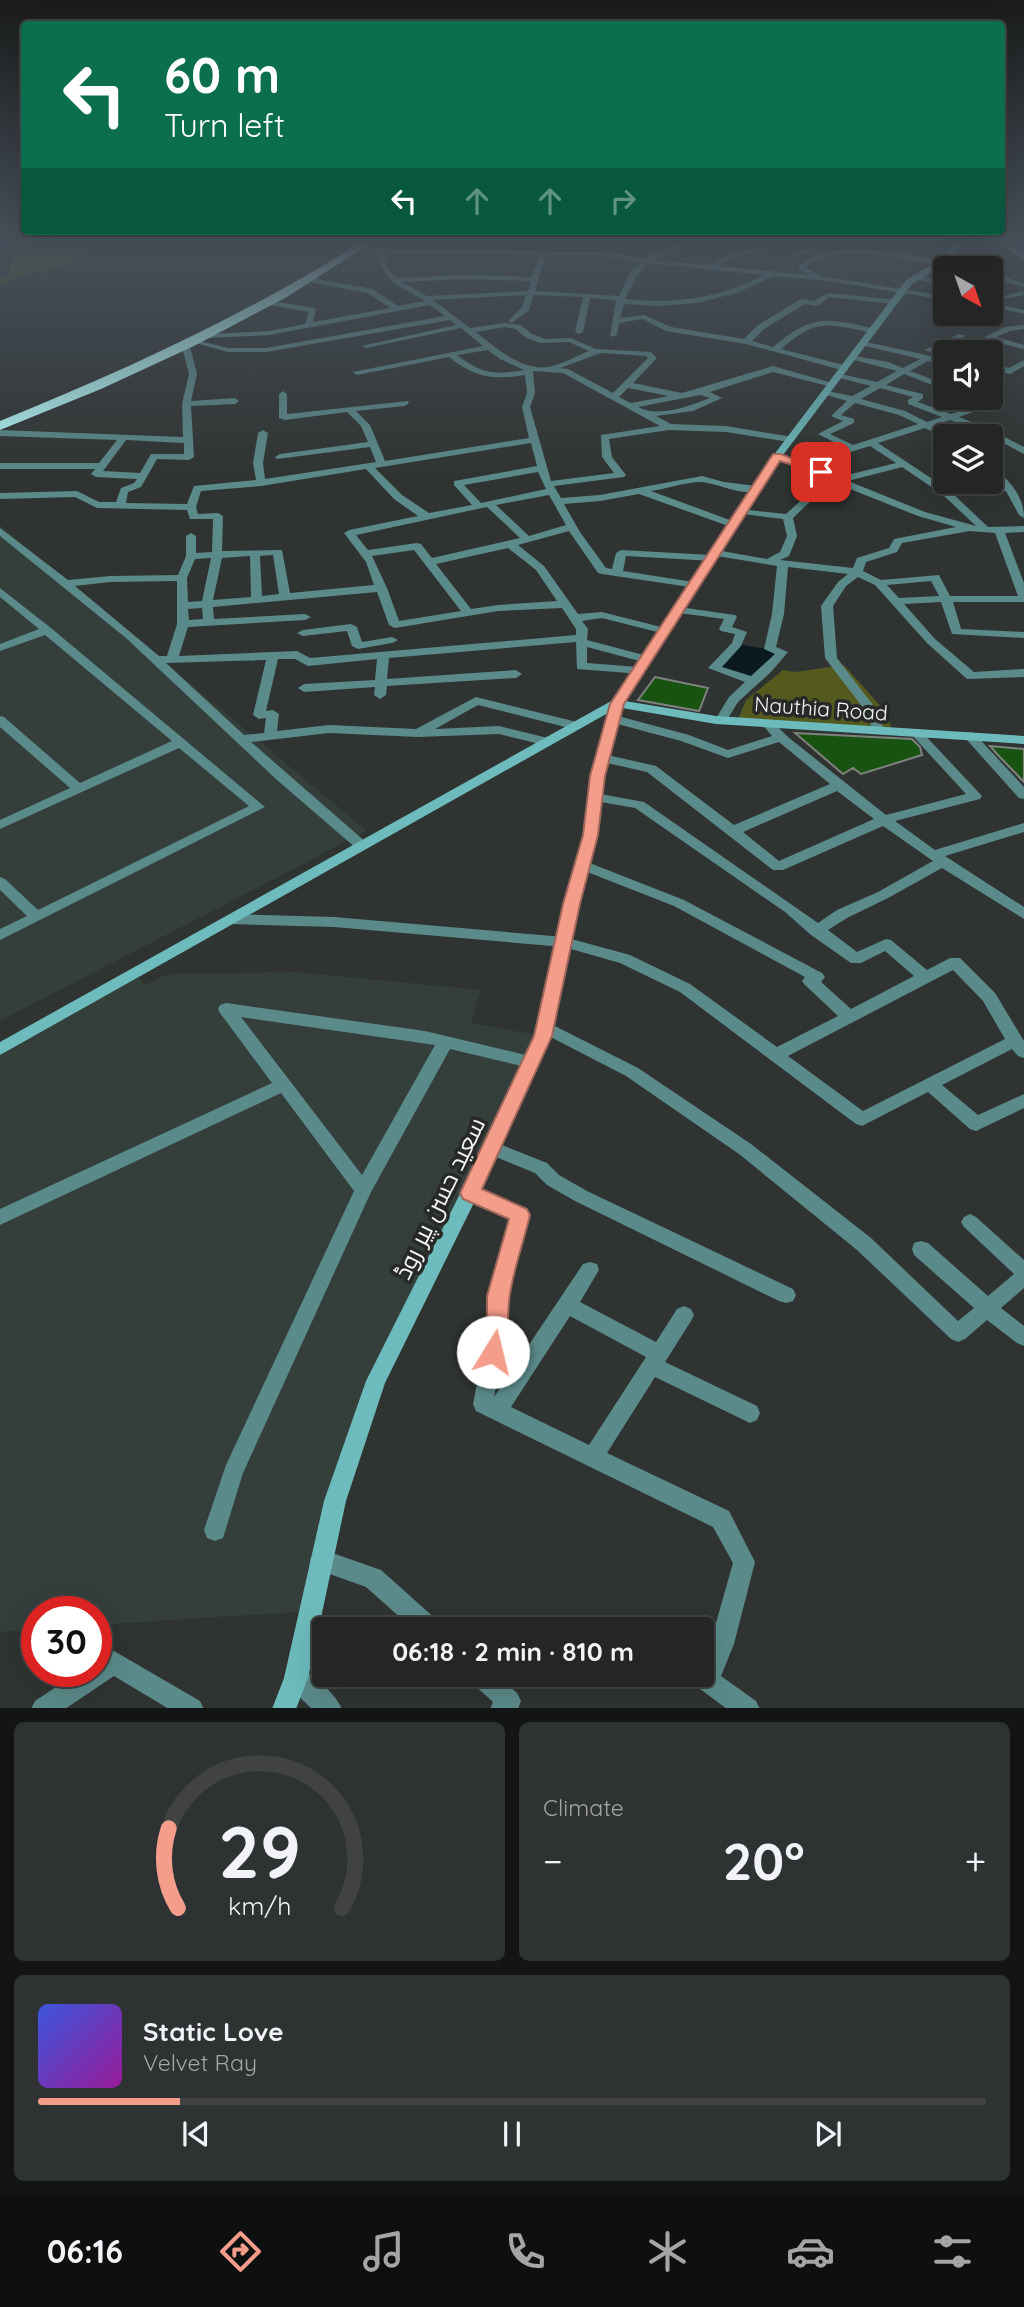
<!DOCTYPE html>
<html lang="en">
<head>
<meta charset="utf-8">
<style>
  :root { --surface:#232625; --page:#2f3232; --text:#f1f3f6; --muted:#a3a5a7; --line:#404342; --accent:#f49d8b }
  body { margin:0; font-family:Quicksand,Cairo,sans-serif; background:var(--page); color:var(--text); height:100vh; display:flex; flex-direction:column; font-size:26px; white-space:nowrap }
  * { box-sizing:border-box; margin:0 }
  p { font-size:23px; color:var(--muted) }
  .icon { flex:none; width:38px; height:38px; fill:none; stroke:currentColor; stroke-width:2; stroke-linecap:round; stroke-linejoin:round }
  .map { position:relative; height:1708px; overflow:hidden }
  .drawer { display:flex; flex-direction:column; gap:14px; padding:14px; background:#131514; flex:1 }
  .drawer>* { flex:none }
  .hud { position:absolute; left:21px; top:21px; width:984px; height:214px; border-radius:7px; box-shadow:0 7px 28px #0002,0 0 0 2px var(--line); background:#0b6e4f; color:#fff; overflow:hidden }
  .needle { width:46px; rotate:140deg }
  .buttons { position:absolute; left:933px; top:256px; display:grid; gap:14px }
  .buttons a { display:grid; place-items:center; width:70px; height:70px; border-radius:7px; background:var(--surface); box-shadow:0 7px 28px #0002,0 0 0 2px var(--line); font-size:35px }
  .speed { position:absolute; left:21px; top:1596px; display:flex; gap:14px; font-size:35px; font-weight:700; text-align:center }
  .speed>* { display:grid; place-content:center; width:91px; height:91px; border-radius:50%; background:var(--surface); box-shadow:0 7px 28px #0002,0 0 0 2px var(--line); line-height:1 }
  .speed .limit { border:10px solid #d22; background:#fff; color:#111 }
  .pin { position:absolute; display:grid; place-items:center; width:60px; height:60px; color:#fff; margin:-30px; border-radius:14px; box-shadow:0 4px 10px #0006 }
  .me { position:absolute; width:77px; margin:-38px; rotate:9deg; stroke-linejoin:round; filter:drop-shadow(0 0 5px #0008) }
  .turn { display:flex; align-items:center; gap:24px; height:147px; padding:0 28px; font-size:32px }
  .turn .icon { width:91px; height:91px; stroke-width:2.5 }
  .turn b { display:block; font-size:49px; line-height:60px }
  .lanes { display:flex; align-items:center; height:66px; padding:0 28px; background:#0003; justify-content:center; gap:35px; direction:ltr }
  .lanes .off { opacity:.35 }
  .big { font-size:52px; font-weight:700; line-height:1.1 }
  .drawer .tile { flex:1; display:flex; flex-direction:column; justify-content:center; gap:10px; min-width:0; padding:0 24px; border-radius:10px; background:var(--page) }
  .drawer .dial { align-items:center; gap:0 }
  .dial svg { height:182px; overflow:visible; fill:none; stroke:var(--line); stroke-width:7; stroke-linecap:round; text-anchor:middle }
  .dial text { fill:var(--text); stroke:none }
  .song { display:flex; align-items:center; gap:21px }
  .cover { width:84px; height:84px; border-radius:10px; background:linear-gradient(135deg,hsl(230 70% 55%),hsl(300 70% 35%)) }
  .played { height:7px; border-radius:4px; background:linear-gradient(90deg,var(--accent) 15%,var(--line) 15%) }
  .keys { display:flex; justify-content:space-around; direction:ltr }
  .heat { display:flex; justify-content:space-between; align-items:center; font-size:38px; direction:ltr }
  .drawer .tiles { flex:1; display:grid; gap:14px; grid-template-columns:1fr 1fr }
  .tile:last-child { grid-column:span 2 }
  .trip { position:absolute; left:312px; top:1617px; width:402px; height:70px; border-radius:7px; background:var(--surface); box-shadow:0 7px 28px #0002,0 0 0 2px var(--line); font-weight:700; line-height:70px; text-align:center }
  .menu { display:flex; height:112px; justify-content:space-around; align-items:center; background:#0e0f0f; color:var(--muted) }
  .menu .icon { width:49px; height:49px }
  .menu .on { color:var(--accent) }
  .menu b { font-size:32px; color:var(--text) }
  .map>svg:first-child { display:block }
  .built { fill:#343e3a }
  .green { fill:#54591e }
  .water { fill:#0b1a1f }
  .building { fill:#195311; stroke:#7f817f; stroke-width:2 }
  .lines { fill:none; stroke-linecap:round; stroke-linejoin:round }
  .street { fill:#5b8a8a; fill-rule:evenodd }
  .secondary { fill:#6dbbbc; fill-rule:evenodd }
  .highway { fill:#b7fcfb; fill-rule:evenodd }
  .route { fill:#f49d8b; stroke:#9f665a; stroke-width:2 }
  .labels { text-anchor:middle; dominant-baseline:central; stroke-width:7; stroke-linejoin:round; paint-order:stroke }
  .street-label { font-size:21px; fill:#f3f5f4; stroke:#262927 }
  .near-street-label { font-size:24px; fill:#f3f5f4; stroke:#262927 }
</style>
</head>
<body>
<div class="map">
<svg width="1024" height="1709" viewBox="0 0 1024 1709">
  <rect width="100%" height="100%" fill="#2f3331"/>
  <g class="built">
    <polygon points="0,525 367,831 0,1021"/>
    <polygon points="297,972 481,990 471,1023 543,1036 376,1381 310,1611 96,1625 96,1612 37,1612 37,1629 0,1632 0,1049 136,973 145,985 168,974"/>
  </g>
  <g class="green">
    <path d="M20,241h58l22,5 -34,20 -12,1 -7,6 -16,-1 -31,12v-6l7,-1c6,-13 4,-24 13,-36z"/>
    <polygon points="844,665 884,710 892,729 738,719 746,700 783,670 795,672"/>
  </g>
  <polygon class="water" points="737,644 785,652 751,680 714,668"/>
  <g class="building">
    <polygon points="655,677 708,688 699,711 638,700"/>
    <polygon points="795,733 912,739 920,747 922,755 861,774 853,768 843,774"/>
    <polygon points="990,746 1024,749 1024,782 997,754"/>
  </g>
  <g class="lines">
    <g class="street">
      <path d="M632,241h9l-30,12 35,6 23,-13 16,-5h9l-40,19 56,5 20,-12 61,-12h13l-69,16 -16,9 90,9 -10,-6v-4c9,-7 18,-12 30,-14 25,-4 91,1 114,13l-4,2c-36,-7 -102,-25 -132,1l13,9 125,20v4l-115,-19 -57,-5 -36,17 -40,10 -38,3 -35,-2 -4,14 24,-3 27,12 73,12 14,-14 43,-26 13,2 14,-8 70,7 1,2 -4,2 -66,-7 -11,9 -13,-2 -41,25 -12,12 21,6c41,-34 54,-29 103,-18v4h-3c-45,-9 -55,-16 -92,16l67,17v4l-3,1 -99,-27 -80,-13 -23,-12 -24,4 -2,12 -7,2 6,-37 -26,-2 -7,34 -4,2 -4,-2 8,-35 -49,-2 -5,15 -17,13 -4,-2 14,-14 4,-12 -93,5 37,28 35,-5 16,2 11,9 13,5 25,-1 26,11 55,3 6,6 -24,25 49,10 91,-27 63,18 -4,3 -59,-15 -63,20 12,6 -29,13 -37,5 15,8 55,2 67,11 2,2 -5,3 -64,-10 -57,-2 -60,9 3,18 14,18 -2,2 -70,9 7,12 39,-3 102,-19 22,6 33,4 5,3c-16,10 -43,-6 -61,-7 -15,0 -35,7 -50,9l87,32v4l-4,1 -95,-34 -39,7 -36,3 16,28 26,36 6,1 4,-16 5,-3 91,5v-4l4,-1 51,9 13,-7 7,-16 -4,-17 -40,-5 -4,-1v-4l47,5 23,-21 22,-12 -57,-22v-4l25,7 45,-15 -26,-13 25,-13 -12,-5 16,-15 -24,-7v-4l29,6 19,-10 -35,-9v-4l41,9 20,-11 -47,-12v-4l38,7 15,6 17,-9 -59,-14v-4l84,18v6l-17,-4 -18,10 35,13v6l-41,-16 -18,11 37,9v4l-5,4 33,12 25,-8 -15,-9h11l15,10 -28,10 32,13 33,17v7l-34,-18 -40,-16 -16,5 19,11h-8v2l-20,-10 -47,15 71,47 39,37 36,-1v6l-19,1 19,50v19h-71l8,27 63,3v6l-72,-4 -11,-32 -37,2 31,35 39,33 50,-3v8l-57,2 -40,-36 -52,-58 -17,-8 -12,9 -13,20 4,52 42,55 5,18 -2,3h-8l-7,-21 -42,-55 -4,-52 17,-24 10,-8 -60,-7 -4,47 -8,33 12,5 -17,20 -33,30 -13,21h-8l-2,-3 14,-23 16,-15 -37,-14 24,-25 3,-9 -14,-3 -2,-2 5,-10 -45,-6 -6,-3 6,-3 56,8 2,2 -5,10 15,5 -6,14 -19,21 29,9 24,-22 -11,-5 8,-35 5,-48 -60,-10v4l-4,1 -87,-5 -3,15 77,12v4l-4,1 -94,-14 -4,-1 -29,-42 -51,14 26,21 34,48 24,-2 67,17v4l-4,1 -63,-16 -20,3 6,8 -1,11 64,17 2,2 -6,4 -60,-16v16l51,4 6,4 -2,3 -65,-5 -1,-27 -187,16 -2,21 129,-9 6,4 -6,4 -129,8 -1,9 -6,4 -6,-4 1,-8 -71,5 -6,-4 6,-4 71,-4 2,-21 -69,7 -13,-7h-17l-12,52 7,-1 6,4 -2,17 52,-6 87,4 60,-32 105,26 2,3 -6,4 -99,-25 -43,24 64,-3 53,13 2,3 -6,4 -49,-12 -81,3 -89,-4 -78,9 116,101 2,3 -7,4 -5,-1 -80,-69 -151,-142 -126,-102v-8l68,52 42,-4 68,-1 8,-19v-20l5,-3 5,3v17l16,-1 1,-33h-23l-3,-9 -90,-2 -22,-11 -75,2v-6l77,-2 22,11h17l5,-14 13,-5 3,-4 -41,-2 -5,-3 4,-5h-95v-6h99l18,-23 -117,-4v-6l183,7 -1,-33 7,-30 -7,-27 4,-2 4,2 7,27 -6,27 44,-3 4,3 -4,3 -44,2 3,51 -5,3 -32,-1 -16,28 -13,5 -2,11 61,1 7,-18 62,-6 -3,-17 5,-30 5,-3 5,3 -5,30 2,16 111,-17 -6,-15 -93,12 -2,-2 5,-3 88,-12 -7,-16 -14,-14 -62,8 -6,-2v-24l4,-3 4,3v20l121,-13 1,2 -4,3 -49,5 14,14 15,36 144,-23 -7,-31 5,-14 -2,-18c-34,5 -49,3 -76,-18l-92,18 -4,-3 130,-26 -22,-18 -95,20 -4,-2 94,-21 -6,-5 -184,32h-38l-36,-10 4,-2 32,8h38l179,-32 -15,-11 -161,30 -61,3 -4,-2 4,-2 61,-3 36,-7 4,-12 -40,-7v-4h3l44,7 -3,14 77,-14 -22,-15 -60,-11v-4h3l62,11 25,17 27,-5c-29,-18 -37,-15 -50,-50l-13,-7 3,-2 14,6 39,2 186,2zM382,252l157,3 -7,22 -69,-2 -66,3 -8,-7zM546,255h52l43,7 -11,11 -11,23 -84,-5zM648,263l115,12c-43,24 -89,29 -138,24l12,-24zM463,279l68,2 -3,10 -101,5 -25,-14zM505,327l11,2 10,9 15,5 28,-1 20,9c-13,5 -28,14 -41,16 -27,4 -53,-20 -72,-35zM488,350l12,9 24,11c-30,5 -42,4 -67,-15zM601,353l45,3 2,2 -35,35 -45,-24 -8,-1zM533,371l30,2 97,53 -59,9 1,22 12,16 -63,8 -21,-74 5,-14zM628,388l41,8 -38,7 -12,-6zM880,388l33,9 -5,3v4l34,13 -15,5 -22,-11 -44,-12zM700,395l10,3c-21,8 -51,20 -72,9zM855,403l44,12 19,9 -65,21 -23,-11 24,-11v-4l-13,-4zM126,440l58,3v11h-33l-11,19 -37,-2zM531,443l6,23 -83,15v4l18,20 -43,8 -27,-18 -27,-27zM870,446l26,17 -57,14 -31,-12zM902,467l40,27 34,32 -51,-14 -77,-31zM366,469l28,30 24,17 -69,14 -5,3 22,29 8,23 -84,8 -8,-43 -60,1 1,-35 -5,-3 -20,1 -2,-7 5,-16 60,-5zM538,472l8,17 -65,14 -17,-18zM840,485l78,31 38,11 -62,12 -5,9 -32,10 -4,10 -73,-8 9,-4 8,-20 -4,-18 22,-21zM549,495l17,30 -37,11 -33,-31zM487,507l33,31 -88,20 -11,-14 -4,-1 -49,7 -12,-15zM970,531l25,2 23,63h-68l-11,-21 -58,5 -18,-9 3,-9 31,-10 5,-9zM508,548l28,22 21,31 -59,4 -27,4 -35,-45zM414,550l47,61 -62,10 -12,-33 -15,-32zM273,555l6,39 -17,2 -2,-40zM250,556l1,41 -38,3 9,-42zM211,558l-9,43 -14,1 -1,-24 8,-19zM177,581v43l-10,32h-8l-84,-70 35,-4zM931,581l8,15 -40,2 -12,-13zM377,592l12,33 6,3 103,-17 64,-3 14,21v6l-266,23 -13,-7 -118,5 9,-29 117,-7 6,-3 -6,-3 -91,5 -1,-12zM202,608l1,11 -14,1 -1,-11zM266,660l-13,55 6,4 7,-1 -2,15 -20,2 -78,-72z"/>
      <polygon points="714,241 727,241 704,247 700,245"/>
      <polygon points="834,241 844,241 794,256 790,254"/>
      <polygon points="914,275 945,282 945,286 914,279"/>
      <polygon points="997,275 1024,283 1024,287 997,279 990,281 990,277"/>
      <polygon points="1023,291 1024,295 1000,300 996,298"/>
      <polygon points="990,302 1024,310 1024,314 990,306"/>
      <polygon points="1024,325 1024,329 1010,331 996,337 1024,345 1024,349 990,341 966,352 955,352 1005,327"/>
      <polygon points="959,334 966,336 931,352 924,350"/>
      <polygon points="1024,360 1024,366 1010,374 990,369 990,364 1009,368"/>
      <polygon points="945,461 945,475 931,466 933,464"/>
      <path d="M990,467c19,11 34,29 34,51l-5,-3 -13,-24 -35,4 -19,-14h11l10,8 27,-3 -10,-10z"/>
      <polygon points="0,588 51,628 265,807 0,940 0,929 27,916 0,890 0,877 5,879 38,910 249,806 179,748 0,829 0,820 70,788 0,727 0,716 4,717 80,783 172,741 45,635 0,651 0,644 39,629 0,597"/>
      <polygon points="351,624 357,627 362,642 392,637 398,640 392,643 358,649 352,646 347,631 303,636 297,633 303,630"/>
      <path d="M614,715l75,20 39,15 44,-14 -10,-12 2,-3h8l16,16 98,78 80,-21 -56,-61 6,-4 4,1 62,66 -2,3 -85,22 40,29 89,-27v9l-79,24 79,51v12l-82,-51 -54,30 -41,20 -19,12 29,22 29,-13 5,1 36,30 23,-12h10l35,35 29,48v17l-6,-2 -6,-7 -70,36 36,30 46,-21v14l-48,23 -6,-2 -42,-37 -66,34 -6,-2 -176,-132 -60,-29 -56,-16 -230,-20 -102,-3 -7,-5 7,-5 102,3 230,20 66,18 60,29 87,63 61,-31 -33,-31 -3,-4 3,-4 -131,-71 -97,-38 -2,-3 2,-3 5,-2 102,40 138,73 3,4 -4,5 30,27 63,-33 -29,-25 -24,12h-10l-40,-28 -26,-23 -150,-104 -40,-7 -7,-4 7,-4 49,9 174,121 19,-13 41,-18 55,-31 -50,-35 -100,44h-10l-126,-98 -49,-11 -1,-3 6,-4 53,12 78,59 96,-41 -51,-42 -51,16 -47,-17 -71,-19 -2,-3zM837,791l37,28 -95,42 -36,-29zM953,970l30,31 22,38 -142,72 -75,-55z"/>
      <polygon points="970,732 974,733 1024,787 1024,799 1019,798 966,739 964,736"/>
      <path d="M226,1003l199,28 105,25 6,2 2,4 -2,4 -6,2 -80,-19 -79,143 -128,281 -20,65 -8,3 -8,-3 -3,-8 22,-65 128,-274 -73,-98 -281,132v-16l272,-126 -52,-70 -2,-4 2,-4zM241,1017l194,28 -73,130z"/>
      <polygon points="545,1021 638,1068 751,1144 871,1238 958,1321 974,1308 914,1255 912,1249 914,1243 921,1241 928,1243 988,1296 1014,1274 964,1227 961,1222 964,1217 970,1214 976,1217 1024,1260 1024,1288 1001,1308 1024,1326 1024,1346 1017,1343 987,1320 965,1339 958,1342 951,1339 857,1250 739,1154 626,1076 539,1031 537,1027 539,1023"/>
      <polygon points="492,1141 547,1163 559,1175 587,1191 793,1289 796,1295 793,1301 786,1303 779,1301 575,1201 547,1185 535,1173 486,1153 483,1148 486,1143"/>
      <path d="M470,1186l56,24 3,5 -21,81v30l-14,71 89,-133 7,-2 7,2 2,6 -19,32 76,40 21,-33 7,-3 7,3 3,6 -3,6 -26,41 92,44 3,7 -3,7 -7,3 -95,-46 -48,76 122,58 26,51 -21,82 -13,32 35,25 4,8h-33l-27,-20 -4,-8 3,-6h3v-8l8,-23 23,-81 -20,-36 -237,-116 -3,-7 15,-78v-30l22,-77 -46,-21 -3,-5 3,-5zM570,1316l76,41 -57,88 -78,-38z"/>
      <polygon points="321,1549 381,1570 438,1621 441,1629 413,1629 366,1587 313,1568 310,1560 313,1552"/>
      <polygon points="114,1651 200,1701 204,1709 169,1709 114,1676 65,1709 31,1709 35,1701 80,1671 96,1671 96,1661"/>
      <path d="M296,1666c16,7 39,27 46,43h-30l-24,-23 -4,-8 4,-8z"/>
      <polygon points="468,1675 497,1675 517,1693 521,1701 518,1709 490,1709 493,1702 472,1683"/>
    </g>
    <g class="secondary">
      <polygon points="957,241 964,241 942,266 912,284 783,455 625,701 716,716 1024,736 1024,744 716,724 622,708 604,776 598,835 578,904 551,1036 501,1148 385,1383 346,1501 308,1678 296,1709 272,1709 284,1678 324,1501 366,1381 483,1148 535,1036 564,904 584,835 590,776 608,713 0,1055 0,1042 613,700 776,452 906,280 936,262"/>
      <polygon points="993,241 1001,241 1024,255 1024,260"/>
    </g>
    <path class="highway" d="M363,241h12l-90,57 -91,48 -93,43 -101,41v-9c126,-51 248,-107 363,-180z"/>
  </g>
  <linearGradient id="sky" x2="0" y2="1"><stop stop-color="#1a1c1b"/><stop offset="0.5" stop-color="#47505a"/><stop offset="1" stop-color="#47505a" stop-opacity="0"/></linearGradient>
  <rect width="1024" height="480" fill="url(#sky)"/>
  <path class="route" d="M773,454h8l45,18 -5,3 -41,-14 -156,243 -19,72 -7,59 -18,69 -28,132 -70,153 45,20 3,6c-6,26 -16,53 -20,79 -4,22 1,44 -9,65l-8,3 -8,-3 -3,-7 5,-26v-30l22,-77 -46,-20 -3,-6 74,-157 29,-132 20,-69 7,-59 20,-72z"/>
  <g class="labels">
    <g class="street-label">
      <text transform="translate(821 708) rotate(4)">Nauthia Road</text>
    </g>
    <g class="near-street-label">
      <text transform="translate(439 1198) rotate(-64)">سعید حسن پیر روڈ</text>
    </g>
  </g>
</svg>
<div class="buttons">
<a><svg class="needle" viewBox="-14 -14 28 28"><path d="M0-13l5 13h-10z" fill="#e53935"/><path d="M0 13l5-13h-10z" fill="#a3a5a7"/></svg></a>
<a><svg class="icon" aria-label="sound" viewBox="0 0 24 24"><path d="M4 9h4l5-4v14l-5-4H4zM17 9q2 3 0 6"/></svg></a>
<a><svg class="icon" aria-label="layers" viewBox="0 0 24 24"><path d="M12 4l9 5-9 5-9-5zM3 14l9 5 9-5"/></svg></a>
</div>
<div class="speed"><div class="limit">30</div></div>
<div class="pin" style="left:821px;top:472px;background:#d93025"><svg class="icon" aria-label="arrive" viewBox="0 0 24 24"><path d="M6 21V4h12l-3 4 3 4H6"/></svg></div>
<svg class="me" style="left:493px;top:1352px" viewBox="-20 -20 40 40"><circle r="19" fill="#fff"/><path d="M0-13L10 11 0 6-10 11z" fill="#f49d8b"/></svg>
<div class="trip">06:18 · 2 min · 810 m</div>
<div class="hud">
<div class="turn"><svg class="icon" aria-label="left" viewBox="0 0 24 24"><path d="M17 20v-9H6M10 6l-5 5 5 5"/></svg><div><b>60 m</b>Turn left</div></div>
<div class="lanes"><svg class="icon" aria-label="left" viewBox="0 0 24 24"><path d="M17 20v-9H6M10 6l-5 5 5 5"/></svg><svg class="icon off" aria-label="ahead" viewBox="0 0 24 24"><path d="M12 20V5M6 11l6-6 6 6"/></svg><svg class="icon off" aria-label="ahead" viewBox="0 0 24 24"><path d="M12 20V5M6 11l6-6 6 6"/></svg><svg class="icon off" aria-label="right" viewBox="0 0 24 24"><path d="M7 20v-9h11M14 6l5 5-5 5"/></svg></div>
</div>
</div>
<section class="drawer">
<div class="tiles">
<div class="tile dial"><svg viewBox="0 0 100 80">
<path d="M14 69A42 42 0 1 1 86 69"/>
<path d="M14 69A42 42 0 0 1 10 34" stroke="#f49d8b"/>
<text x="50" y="56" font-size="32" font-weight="700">29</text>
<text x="50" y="72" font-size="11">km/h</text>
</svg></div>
<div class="tile"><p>Climate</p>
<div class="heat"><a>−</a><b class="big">20°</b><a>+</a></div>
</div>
<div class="tile">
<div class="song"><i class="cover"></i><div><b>Static Love</b><p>Velvet Ray</p></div></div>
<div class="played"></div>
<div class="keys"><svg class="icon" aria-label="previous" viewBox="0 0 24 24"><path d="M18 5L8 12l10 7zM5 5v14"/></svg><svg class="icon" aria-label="pause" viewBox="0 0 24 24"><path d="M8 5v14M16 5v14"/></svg><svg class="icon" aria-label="next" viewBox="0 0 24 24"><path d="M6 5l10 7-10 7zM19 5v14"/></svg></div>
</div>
</div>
</section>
<nav class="menu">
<b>06:16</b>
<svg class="icon on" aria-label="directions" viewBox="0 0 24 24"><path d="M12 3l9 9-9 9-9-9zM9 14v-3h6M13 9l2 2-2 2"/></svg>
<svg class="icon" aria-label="music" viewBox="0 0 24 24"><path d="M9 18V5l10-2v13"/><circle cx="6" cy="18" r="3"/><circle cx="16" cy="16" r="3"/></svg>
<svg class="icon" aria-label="phone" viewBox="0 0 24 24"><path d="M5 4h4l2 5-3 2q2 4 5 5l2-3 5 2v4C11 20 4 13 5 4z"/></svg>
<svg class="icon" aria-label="climate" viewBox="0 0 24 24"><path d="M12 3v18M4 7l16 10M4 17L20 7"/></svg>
<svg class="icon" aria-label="car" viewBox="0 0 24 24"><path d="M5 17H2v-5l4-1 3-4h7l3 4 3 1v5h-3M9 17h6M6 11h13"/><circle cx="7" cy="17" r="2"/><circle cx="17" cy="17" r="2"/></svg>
<svg class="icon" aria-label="filters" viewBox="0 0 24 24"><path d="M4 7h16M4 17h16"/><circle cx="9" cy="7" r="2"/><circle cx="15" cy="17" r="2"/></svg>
</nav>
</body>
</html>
